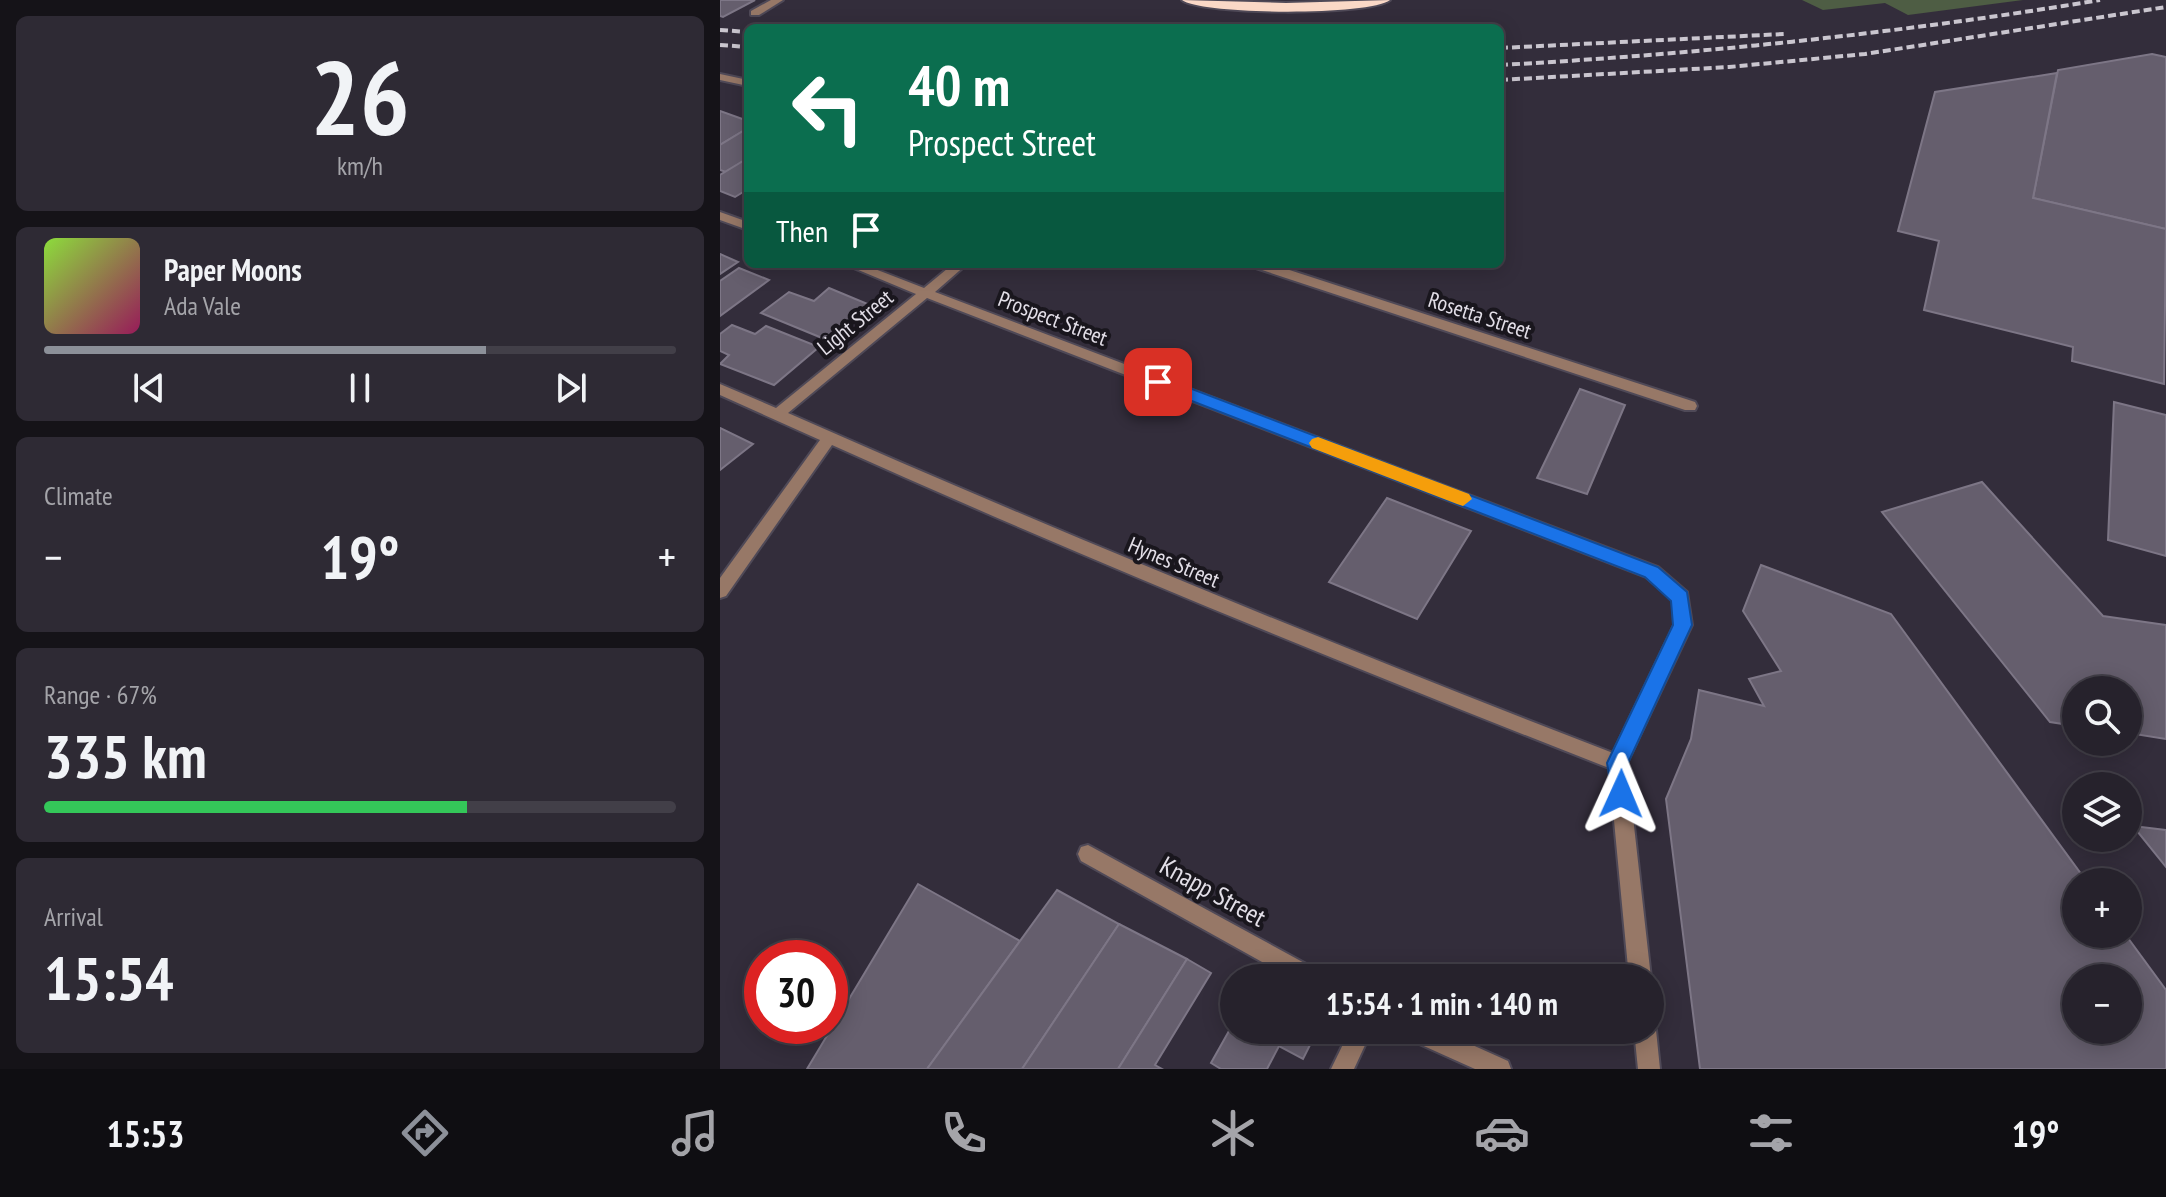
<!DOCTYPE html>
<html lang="en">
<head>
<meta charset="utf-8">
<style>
  :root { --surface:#26222c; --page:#2e2a34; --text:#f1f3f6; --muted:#a4a4a9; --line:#423f48; --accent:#8c9099 }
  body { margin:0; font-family:"PT Sans Narrow",sans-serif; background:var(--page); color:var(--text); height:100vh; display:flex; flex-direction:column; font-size:30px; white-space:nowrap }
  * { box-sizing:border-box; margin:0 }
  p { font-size:26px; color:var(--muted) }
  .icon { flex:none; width:44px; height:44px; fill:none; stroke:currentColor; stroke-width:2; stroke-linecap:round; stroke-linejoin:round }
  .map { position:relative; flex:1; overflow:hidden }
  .details { display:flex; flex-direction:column; gap:16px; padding:16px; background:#151318; width:720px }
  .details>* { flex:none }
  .top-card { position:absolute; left:24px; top:24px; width:760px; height:244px; border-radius:12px; box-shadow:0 4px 20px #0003,0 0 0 2px var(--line); background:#0b6e4f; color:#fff; overflow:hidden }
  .fabs { position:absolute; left:1342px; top:676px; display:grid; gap:16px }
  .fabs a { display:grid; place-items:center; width:80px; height:80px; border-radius:50%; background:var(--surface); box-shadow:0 4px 20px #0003,0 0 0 2px var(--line); font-size:40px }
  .speed { position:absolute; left:24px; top:940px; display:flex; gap:16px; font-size:40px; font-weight:700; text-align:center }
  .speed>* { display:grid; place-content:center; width:104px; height:104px; border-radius:50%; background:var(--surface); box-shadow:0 4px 20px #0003,0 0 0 2px var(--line); line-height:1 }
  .speed .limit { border:12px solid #d22; background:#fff; color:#111 }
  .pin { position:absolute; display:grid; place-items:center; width:68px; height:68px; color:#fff; margin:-34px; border-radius:16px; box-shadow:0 4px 12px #0006 }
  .me { position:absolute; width:88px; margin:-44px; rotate:1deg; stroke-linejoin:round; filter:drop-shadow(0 0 6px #0008) }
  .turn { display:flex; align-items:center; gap:28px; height:168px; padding:0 32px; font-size:36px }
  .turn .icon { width:104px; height:104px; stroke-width:2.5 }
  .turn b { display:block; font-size:56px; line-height:68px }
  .then { display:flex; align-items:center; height:76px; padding:0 32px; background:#0003; gap:16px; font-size:30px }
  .big { font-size:60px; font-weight:600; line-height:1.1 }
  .details .tile { flex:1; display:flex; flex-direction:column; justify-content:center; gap:12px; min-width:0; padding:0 28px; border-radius:12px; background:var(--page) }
  .details .dial { align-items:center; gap:0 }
  .dial b { font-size:104px; line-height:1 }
  .song { display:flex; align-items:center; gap:24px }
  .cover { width:96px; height:96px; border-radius:12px; background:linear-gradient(135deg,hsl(90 70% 55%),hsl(330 70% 35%)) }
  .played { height:8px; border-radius:4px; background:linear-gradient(90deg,var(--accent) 70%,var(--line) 70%) }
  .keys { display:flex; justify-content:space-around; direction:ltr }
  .heat { display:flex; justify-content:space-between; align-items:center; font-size:44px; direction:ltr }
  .charge { height:12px; border-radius:6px; background:linear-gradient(90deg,#34c759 67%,var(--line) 0) }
  .trip { position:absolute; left:500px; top:964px; width:444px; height:80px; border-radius:40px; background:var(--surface); box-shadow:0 4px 20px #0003,0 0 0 2px var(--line); font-weight:600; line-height:80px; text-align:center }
  .dock { display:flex; height:128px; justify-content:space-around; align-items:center; background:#0f0e12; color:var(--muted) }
  .dock .icon { width:56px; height:56px }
  .dock .on { color:var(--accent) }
  .dock b { font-size:36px; color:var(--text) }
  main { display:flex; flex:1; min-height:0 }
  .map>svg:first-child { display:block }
  .forest { fill:#4e5d44 }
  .building { fill:#655e6d; stroke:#7d7686; stroke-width:2; fill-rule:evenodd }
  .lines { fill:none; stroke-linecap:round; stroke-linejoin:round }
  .minor-casing { stroke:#4f4957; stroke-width:4 }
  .trunk-casing { stroke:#4f4957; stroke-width:4 }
  .minor { fill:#977867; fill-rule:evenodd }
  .trunk { fill:#fad8c6; fill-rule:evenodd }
  .rail { stroke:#cac6cf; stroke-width:4; stroke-dasharray:8 4; stroke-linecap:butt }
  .route { fill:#1a73e8; stroke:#114b97; stroke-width:2 }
  .slow { fill:#f59e0b }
  .labels { text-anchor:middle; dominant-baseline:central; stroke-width:8; stroke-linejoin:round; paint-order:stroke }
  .street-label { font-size:22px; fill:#e3dfe8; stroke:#19161d }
  .near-street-label { font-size:26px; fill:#e3dfe8; stroke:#19161d }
</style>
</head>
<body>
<main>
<section class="details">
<div class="tile dial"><b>26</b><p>km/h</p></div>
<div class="tile">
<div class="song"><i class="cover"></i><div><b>Paper Moons</b><p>Ada Vale</p></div></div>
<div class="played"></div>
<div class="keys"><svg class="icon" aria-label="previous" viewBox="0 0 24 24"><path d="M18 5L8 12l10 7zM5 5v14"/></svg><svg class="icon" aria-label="pause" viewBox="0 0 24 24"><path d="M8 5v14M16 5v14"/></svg><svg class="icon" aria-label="next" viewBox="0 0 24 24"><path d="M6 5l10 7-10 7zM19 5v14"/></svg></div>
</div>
<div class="tile"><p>Climate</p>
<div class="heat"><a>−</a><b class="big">19°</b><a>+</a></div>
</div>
<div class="tile"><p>Range · 67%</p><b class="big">335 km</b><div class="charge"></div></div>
<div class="tile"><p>Arrival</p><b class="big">15:54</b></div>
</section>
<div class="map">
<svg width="1446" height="1069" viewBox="0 0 1446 1069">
  <rect width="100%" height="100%" fill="#332d3b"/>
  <polygon class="forest" points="1082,0 1303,0 1188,15 1165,3 1103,10"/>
  <g class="building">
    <polygon points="0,0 35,0 3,17 0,16"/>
    <polygon points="1432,54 1446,57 1446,229 1313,198 1338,70"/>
    <polygon points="1337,73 1313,198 1446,229 1444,384 1352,361 1353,347 1204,310 1219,241 1178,231 1215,92"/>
    <polygon points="0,111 28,121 28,128 0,145"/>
    <polygon points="28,128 28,158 6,172 0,170 0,145"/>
    <polygon points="28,158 28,189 15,197 0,191 0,175"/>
    <polygon points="0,254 18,262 0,274"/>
    <polygon points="19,268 49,280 0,316 0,281"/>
    <polygon points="109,288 150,305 107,340 41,313 69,292 94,301"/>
    <polygon points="12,325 35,334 46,326 99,347 54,385 0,364 9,355 0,351 0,334"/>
    <polygon points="860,389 905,405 867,494 817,478"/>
    <polygon points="1394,402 1446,415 1446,556 1388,540"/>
    <polygon points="0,428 33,444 0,470"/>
    <polygon points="1262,482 1383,616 1446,625 1446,739 1408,733 1408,690 1356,690 1356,726 1330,722 1162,512"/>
    <polygon points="667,498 751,531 697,619 609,582"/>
    <path d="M1041,565l130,49 196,268h-11v52h49l41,56v79h-466l-34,-270 25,-60 8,-49 65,16 -15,-27 32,-8 -38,-60zM1356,978h52v52h-52z"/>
    <polygon points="1413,826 1446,830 1446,867"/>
    <polygon points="198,884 300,941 207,1069 87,1069"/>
    <polygon points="337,890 399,924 302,1069 207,1069"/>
    <polygon points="399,924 467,959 398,1069 302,1069"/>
    <polygon points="467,959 491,973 435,1065 442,1069 398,1069"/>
    <polygon points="514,1022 514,1030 587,1030 595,1035 583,1059 559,1046 547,1069 501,1069 491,1063"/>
  </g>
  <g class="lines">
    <g class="minor-casing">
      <g id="minor">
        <polygon points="51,0 63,0 39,15 31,15 31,11"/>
        <polygon points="0,74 28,80 28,86 0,80"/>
        <polygon points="0,212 28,222 28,230 0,220"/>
        <path d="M124,264h18l62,24 29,-24h14l-32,28 723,275 29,25 5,33 -65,138 24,215 -1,1 -21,-1 -20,-210c-261,-102 -521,-208 -777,-323l-106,151 -6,2v-20l100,-138 -100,-45v-11l56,24 140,-114zM207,298l719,279 27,23 1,25 -61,128c-277,-107 -553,-220 -825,-340z"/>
        <polygon points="532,264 551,264 975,402 977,406 975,410 965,410 533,267"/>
        <polygon points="368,845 599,971 603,978 571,978 361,861 358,854 361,847"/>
        <polygon points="930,1021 936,1030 940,1069 918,1069 914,1030 930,1030"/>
        <polygon points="630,1030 652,1030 634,1069 611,1069"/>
        <polygon points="683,1030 719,1030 788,1061 791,1069 755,1069 686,1038"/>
      </g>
    </g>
    <g class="trunk-casing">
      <path id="trunk" d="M462,0l104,3 104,-3c-21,16 -188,15 -208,0z"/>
    </g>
    <use href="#minor" class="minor"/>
    <use href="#trunk" class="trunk"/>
    <g class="rail">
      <polyline points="0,30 28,32"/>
      <polyline points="0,45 28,47"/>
      <polyline points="780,48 1064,34"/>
      <path d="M780,65c201,-11 401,-32 600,-65"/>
      <polyline points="780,80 1009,67 1145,54 1446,7"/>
    </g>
  </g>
  <polygon class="route" points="438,376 938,567 967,592 972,625 908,763 912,794 908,801 901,804 893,801 887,763 953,625 951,601 925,577 433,386 433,378"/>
  <polygon class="slow" points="598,437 749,494 752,499 743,506 737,504 592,448 589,443 592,439"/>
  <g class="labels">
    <g class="street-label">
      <text transform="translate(760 315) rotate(18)">Rosetta Street</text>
      <text transform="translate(333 318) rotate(21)">Prospect Street</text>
      <text transform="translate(135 322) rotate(-39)">Light Street</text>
      <text transform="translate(454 562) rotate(23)">Hynes Street</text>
    </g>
    <g class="near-street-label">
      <text transform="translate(493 891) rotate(29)">Knapp Street</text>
    </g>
  </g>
</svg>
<div class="fabs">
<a><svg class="icon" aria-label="search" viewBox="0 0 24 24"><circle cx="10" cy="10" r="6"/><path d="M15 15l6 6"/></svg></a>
<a><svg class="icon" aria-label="layers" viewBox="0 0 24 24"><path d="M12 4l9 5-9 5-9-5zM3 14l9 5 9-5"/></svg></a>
<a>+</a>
<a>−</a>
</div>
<div class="speed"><div class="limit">30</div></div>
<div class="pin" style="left:438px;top:382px;background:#d93025"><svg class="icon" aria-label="arrive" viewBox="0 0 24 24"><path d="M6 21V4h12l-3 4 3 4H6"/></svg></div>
<svg class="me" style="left:901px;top:794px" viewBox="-20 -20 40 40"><path d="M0-17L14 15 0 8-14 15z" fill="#1a73e8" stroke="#fff" stroke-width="4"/></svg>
<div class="trip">15:54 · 1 min · 140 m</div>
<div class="top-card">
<div class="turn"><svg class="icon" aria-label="left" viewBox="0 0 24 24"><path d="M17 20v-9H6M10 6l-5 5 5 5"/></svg><div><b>40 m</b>Prospect Street</div></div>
<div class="then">Then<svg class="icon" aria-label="arrive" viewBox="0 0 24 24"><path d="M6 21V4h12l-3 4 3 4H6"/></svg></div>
</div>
</div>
</main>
<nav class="dock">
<b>15:53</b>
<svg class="icon on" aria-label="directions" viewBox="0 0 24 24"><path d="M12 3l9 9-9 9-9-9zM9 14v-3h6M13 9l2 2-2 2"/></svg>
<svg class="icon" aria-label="music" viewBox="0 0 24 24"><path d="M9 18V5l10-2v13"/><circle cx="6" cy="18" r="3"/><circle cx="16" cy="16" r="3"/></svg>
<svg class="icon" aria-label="phone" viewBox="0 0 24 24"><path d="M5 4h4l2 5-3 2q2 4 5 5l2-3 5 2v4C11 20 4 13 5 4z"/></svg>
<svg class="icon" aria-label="climate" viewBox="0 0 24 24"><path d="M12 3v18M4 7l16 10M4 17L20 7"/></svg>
<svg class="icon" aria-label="car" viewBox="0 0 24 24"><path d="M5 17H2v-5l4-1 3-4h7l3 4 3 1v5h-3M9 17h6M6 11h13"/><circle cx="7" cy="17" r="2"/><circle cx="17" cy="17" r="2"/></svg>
<svg class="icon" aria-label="filters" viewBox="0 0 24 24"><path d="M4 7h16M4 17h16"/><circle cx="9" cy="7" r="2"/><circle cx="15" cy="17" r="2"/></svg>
<b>19°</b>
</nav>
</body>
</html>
